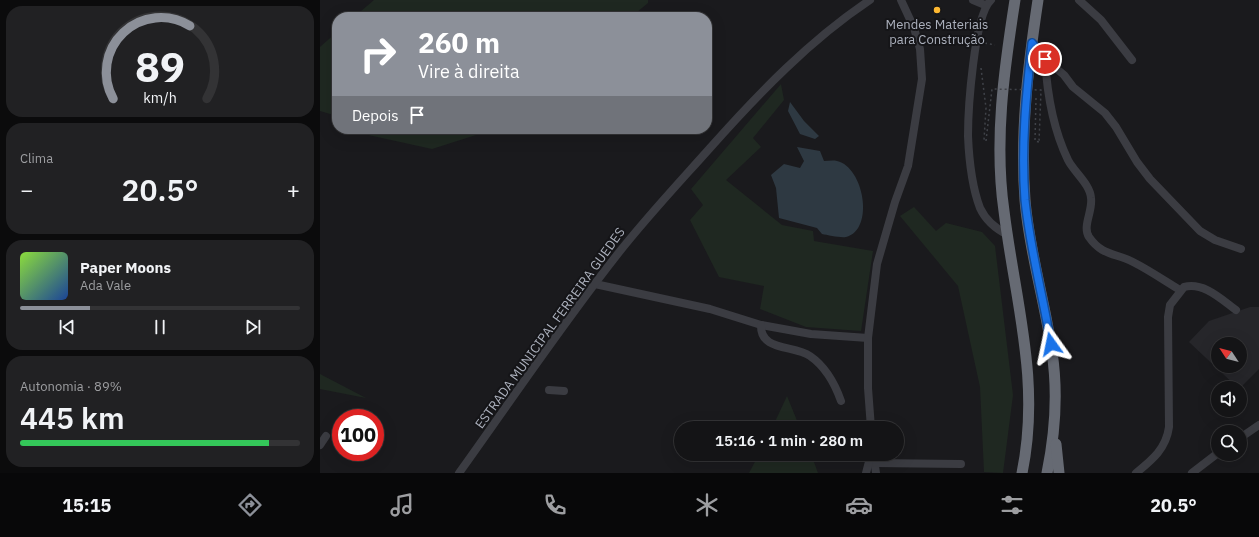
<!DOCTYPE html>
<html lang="pt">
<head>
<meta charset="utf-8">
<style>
  :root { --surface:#141416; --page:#212123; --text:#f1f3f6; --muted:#9d9ea1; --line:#333335; --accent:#8c9099 }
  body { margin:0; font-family:"IBM Plex Sans",sans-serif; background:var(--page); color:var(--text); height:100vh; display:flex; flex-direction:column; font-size:15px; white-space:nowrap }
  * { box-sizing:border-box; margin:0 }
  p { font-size:13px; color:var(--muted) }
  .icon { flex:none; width:22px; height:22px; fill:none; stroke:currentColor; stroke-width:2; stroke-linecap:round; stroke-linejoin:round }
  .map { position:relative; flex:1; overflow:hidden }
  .side { display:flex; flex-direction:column; gap:6px; padding:6px; background:#0b0b0c; width:320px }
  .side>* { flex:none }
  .guide { position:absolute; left:12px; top:12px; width:380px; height:122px; border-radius:16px; box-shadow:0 4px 16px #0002,0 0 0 1px var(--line); background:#8c9099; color:#fff; overflow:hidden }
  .needle { width:26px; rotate:306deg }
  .tools { position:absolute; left:891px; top:337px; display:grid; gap:8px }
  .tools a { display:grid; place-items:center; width:36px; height:36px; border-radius:50%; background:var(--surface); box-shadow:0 4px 16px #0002,0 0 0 1px var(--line); font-size:20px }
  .speed { position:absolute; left:12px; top:409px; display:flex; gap:8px; font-size:20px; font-weight:700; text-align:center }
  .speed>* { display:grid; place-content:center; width:52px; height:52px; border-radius:50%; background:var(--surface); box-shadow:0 4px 16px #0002,0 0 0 1px var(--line); line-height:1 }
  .speed .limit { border:6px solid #d22; background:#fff; color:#111 }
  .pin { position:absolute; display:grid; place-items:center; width:34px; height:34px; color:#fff; margin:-17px; border:2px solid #fff; border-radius:50%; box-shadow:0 1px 4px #0007 }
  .me { position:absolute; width:44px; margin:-22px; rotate:348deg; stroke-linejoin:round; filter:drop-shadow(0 0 3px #0008) }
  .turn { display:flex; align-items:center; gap:14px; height:84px; padding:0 20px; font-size:18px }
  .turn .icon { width:52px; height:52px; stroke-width:2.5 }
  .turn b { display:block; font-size:28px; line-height:34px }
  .then { display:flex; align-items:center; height:38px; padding:0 20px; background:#0003; gap:8px; font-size:15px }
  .big { font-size:30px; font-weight:600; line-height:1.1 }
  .side .card { flex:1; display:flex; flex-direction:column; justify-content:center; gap:6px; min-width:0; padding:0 14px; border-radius:16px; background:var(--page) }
  .side .dial { align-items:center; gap:0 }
  .dial svg { height:104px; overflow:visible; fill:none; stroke:var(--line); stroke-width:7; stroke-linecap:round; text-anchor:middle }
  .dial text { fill:var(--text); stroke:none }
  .song { display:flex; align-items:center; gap:12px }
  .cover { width:48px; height:48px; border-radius:6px; background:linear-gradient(135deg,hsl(90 70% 55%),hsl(220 70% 35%)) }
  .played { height:4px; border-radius:2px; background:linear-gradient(90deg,var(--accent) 25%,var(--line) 25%) }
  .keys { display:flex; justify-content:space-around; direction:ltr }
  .heat { display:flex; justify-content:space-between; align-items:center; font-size:22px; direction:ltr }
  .charge { height:6px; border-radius:3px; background:linear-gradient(90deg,#34c759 89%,var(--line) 0) }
  .trip { position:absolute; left:354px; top:421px; width:230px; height:40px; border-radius:20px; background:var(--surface); box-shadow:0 4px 16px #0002,0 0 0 1px var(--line); font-weight:600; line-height:40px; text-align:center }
  .menu { display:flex; height:64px; justify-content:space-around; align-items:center; background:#080809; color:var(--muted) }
  .menu .icon { width:28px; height:28px }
  .menu .active { color:var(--accent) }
  .menu b { font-size:18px; color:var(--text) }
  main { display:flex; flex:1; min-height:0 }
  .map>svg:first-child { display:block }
  .built { fill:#26262a; fill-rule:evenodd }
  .green { fill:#1f2821 }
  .water { fill:#2e3942 }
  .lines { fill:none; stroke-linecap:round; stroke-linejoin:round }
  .path { stroke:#404349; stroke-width:1.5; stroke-dasharray:2 3; stroke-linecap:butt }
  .minor { stroke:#3b3c42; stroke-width:8 }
  .highway { stroke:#666a73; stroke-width:11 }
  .path-bridge { stroke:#404349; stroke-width:1.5; stroke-dasharray:2 3; stroke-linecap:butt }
  .route-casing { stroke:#114b97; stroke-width:10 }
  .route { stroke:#1a73e8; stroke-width:7 }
  .poi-dot { fill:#feb831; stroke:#151518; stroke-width:1.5 }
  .labels { text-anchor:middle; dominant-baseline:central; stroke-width:4; stroke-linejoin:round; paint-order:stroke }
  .poi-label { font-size:13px; fill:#acb1bd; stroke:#151518 }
  .street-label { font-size:13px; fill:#acb1bd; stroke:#151518 }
</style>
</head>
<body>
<main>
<section class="side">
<div class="card dial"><svg viewBox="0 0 100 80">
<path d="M14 69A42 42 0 1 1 86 69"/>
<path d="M14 69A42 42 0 0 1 73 13" stroke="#8c9099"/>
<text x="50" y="56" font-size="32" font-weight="700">89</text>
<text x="50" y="72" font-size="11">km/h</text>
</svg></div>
<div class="card"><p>Clima</p>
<div class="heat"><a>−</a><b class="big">20.5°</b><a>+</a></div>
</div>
<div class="card">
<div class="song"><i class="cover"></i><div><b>Paper Moons</b><p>Ada Vale</p></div></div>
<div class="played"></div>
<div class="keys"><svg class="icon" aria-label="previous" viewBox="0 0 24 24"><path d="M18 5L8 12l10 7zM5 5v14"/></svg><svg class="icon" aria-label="pause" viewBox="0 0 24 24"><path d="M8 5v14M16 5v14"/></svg><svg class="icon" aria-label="next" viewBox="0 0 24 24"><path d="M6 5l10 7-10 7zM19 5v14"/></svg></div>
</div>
<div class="card"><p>Autonomia · 89%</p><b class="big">445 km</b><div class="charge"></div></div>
</section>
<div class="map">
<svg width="939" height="473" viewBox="0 0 939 473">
  <rect width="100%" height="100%" fill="#1a1a1d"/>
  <path class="built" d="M930,307h9v62l-19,19h-2l-49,-46 20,-21zM898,344h22v22h-22z"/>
  <g class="green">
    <polygon points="54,0 328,0 328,3 311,17 34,17"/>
    <polygon points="17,32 17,116 0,111 0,47"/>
    <polygon points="461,84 464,100 433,138 441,147 406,180 462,225 493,231 494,241 553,251 541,331 486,327 440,309 444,286 399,277 370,220 383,205 371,189"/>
    <polygon points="30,129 175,129 112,149 30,131"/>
    <polygon points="594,207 616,231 626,223 662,232 675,246 693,395 683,473 664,472 660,387 638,286 580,216"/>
    <polygon points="0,374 46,398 0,389"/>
    <polygon points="467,396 480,428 452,428"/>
    <polygon points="439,454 491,454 498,473 429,473"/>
  </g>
  <g class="water">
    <polygon points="470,102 484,121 499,136 495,139 480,134 468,111"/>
    <path d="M477,147l23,4 4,10c4,0 9,-1 13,0 27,6 38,69 9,76 -6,1 -18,-2 -24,-3l-5,-6 -38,-10 -3,-30 -5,-13 13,-11 16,4 4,-7z"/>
  </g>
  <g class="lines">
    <g class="path">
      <polyline points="665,43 675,45"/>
      <polyline points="661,68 666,108 664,140 666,141"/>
      <polyline points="716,98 715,141 719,142"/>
    </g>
    <g class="minor">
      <polyline points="653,0 665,5"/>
      <path d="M671,0c-17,15 -23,111 -23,136 1,23 4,51 12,72 6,13 16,21 28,27"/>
      <polyline points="759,0 781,20 812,60"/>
      <polyline points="712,43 725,59 744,75 753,87 785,113 796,127 817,162 830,179 880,231 895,240 921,249"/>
      <path d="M725,59c2,34 8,70 23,101 6,12 22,24 23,38 2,13 -9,28 -2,39 13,19 27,16 44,25 16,8 32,19 47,28"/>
      <polyline points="275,284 390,309 441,325 491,334 548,338"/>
      <path d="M441,325c-1,26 32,20 49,31 16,11 25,28 31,45"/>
      <polyline points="229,390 244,391"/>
      <polyline points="551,428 548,388 548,338 557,264 575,202 588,166 602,79 600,49 594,28 581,0"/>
      <polyline points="920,438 939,425"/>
      <polyline points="0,445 6,436"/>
      <polyline points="554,459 556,473"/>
      <polyline points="554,463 641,464"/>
      <path d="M139,473c51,-71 100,-144 154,-213 30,-39 64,-75 97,-112 48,-54 100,-108 160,-148"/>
      <polyline points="546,473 551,454"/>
      <path d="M816,473c16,-13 30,-24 33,-46l-1,-110 2,-12 14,-18c20,-5 37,12 52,23"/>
      <polyline points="872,473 898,453"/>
    </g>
    <g class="highway">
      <path d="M695,0c-11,70 -21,141 -11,211 11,90 37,170 18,262"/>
      <path d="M718,0c-10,66 -18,133 -13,200 4,51 20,101 27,152 6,40 3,82 -5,121"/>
      <polyline points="736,444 739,473"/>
    </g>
    <polyline class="path-bridge" points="666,141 672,89 721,90 719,142"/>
  </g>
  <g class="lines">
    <g class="route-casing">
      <path id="route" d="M725,59l-13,-16c-6,52 -11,105 -7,157 5,49 18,96 26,144"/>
    </g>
    <use href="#route" class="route"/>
  </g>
  <circle class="poi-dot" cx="617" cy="10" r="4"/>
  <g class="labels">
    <g class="poi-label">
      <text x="617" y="24">Mendes Materiais<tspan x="617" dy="15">para Construção</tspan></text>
    </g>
    <g class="street-label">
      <text transform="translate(230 328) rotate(-54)">ESTRADA MUNICIPAL FERREIRA GUEDES</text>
    </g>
  </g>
</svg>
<div class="tools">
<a><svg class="needle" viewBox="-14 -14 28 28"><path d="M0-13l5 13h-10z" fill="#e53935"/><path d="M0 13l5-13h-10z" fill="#9d9ea1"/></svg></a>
<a><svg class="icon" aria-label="sound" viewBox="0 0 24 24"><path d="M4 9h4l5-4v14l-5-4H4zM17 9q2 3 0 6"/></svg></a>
<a><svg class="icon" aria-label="search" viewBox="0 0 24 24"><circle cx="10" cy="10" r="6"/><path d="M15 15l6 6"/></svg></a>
</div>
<div class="speed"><div class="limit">100</div></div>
<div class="pin" style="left:725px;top:59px;background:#d93025"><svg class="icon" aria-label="arrive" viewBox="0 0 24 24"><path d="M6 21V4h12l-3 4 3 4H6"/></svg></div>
<svg class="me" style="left:731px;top:344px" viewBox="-20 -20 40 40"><path d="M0-17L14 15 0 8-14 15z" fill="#1a73e8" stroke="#fff" stroke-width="4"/></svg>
<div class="trip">15:16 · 1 min · 280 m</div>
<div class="guide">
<div class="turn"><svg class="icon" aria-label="right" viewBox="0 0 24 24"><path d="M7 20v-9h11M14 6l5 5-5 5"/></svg><div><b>260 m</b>Vire à direita</div></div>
<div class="then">Depois<svg class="icon" aria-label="arrive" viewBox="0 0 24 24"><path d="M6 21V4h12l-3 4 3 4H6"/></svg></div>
</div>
</div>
</main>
<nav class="menu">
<b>15:15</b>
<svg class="icon active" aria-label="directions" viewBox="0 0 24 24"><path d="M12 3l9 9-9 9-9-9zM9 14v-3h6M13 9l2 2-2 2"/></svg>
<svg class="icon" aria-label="music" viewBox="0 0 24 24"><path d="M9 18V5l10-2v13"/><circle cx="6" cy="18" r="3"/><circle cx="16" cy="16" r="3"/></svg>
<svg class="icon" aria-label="phone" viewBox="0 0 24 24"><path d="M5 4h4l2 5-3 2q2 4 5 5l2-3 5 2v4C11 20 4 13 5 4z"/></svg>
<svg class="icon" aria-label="climate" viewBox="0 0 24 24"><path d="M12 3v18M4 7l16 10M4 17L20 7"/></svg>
<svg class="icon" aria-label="car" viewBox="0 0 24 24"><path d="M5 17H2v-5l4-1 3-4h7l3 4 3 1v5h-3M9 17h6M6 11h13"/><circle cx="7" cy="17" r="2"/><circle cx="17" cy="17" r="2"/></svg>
<svg class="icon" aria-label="filters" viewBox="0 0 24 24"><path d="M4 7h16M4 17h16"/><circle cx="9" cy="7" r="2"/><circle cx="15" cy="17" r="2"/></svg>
<b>20.5°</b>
</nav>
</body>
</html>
